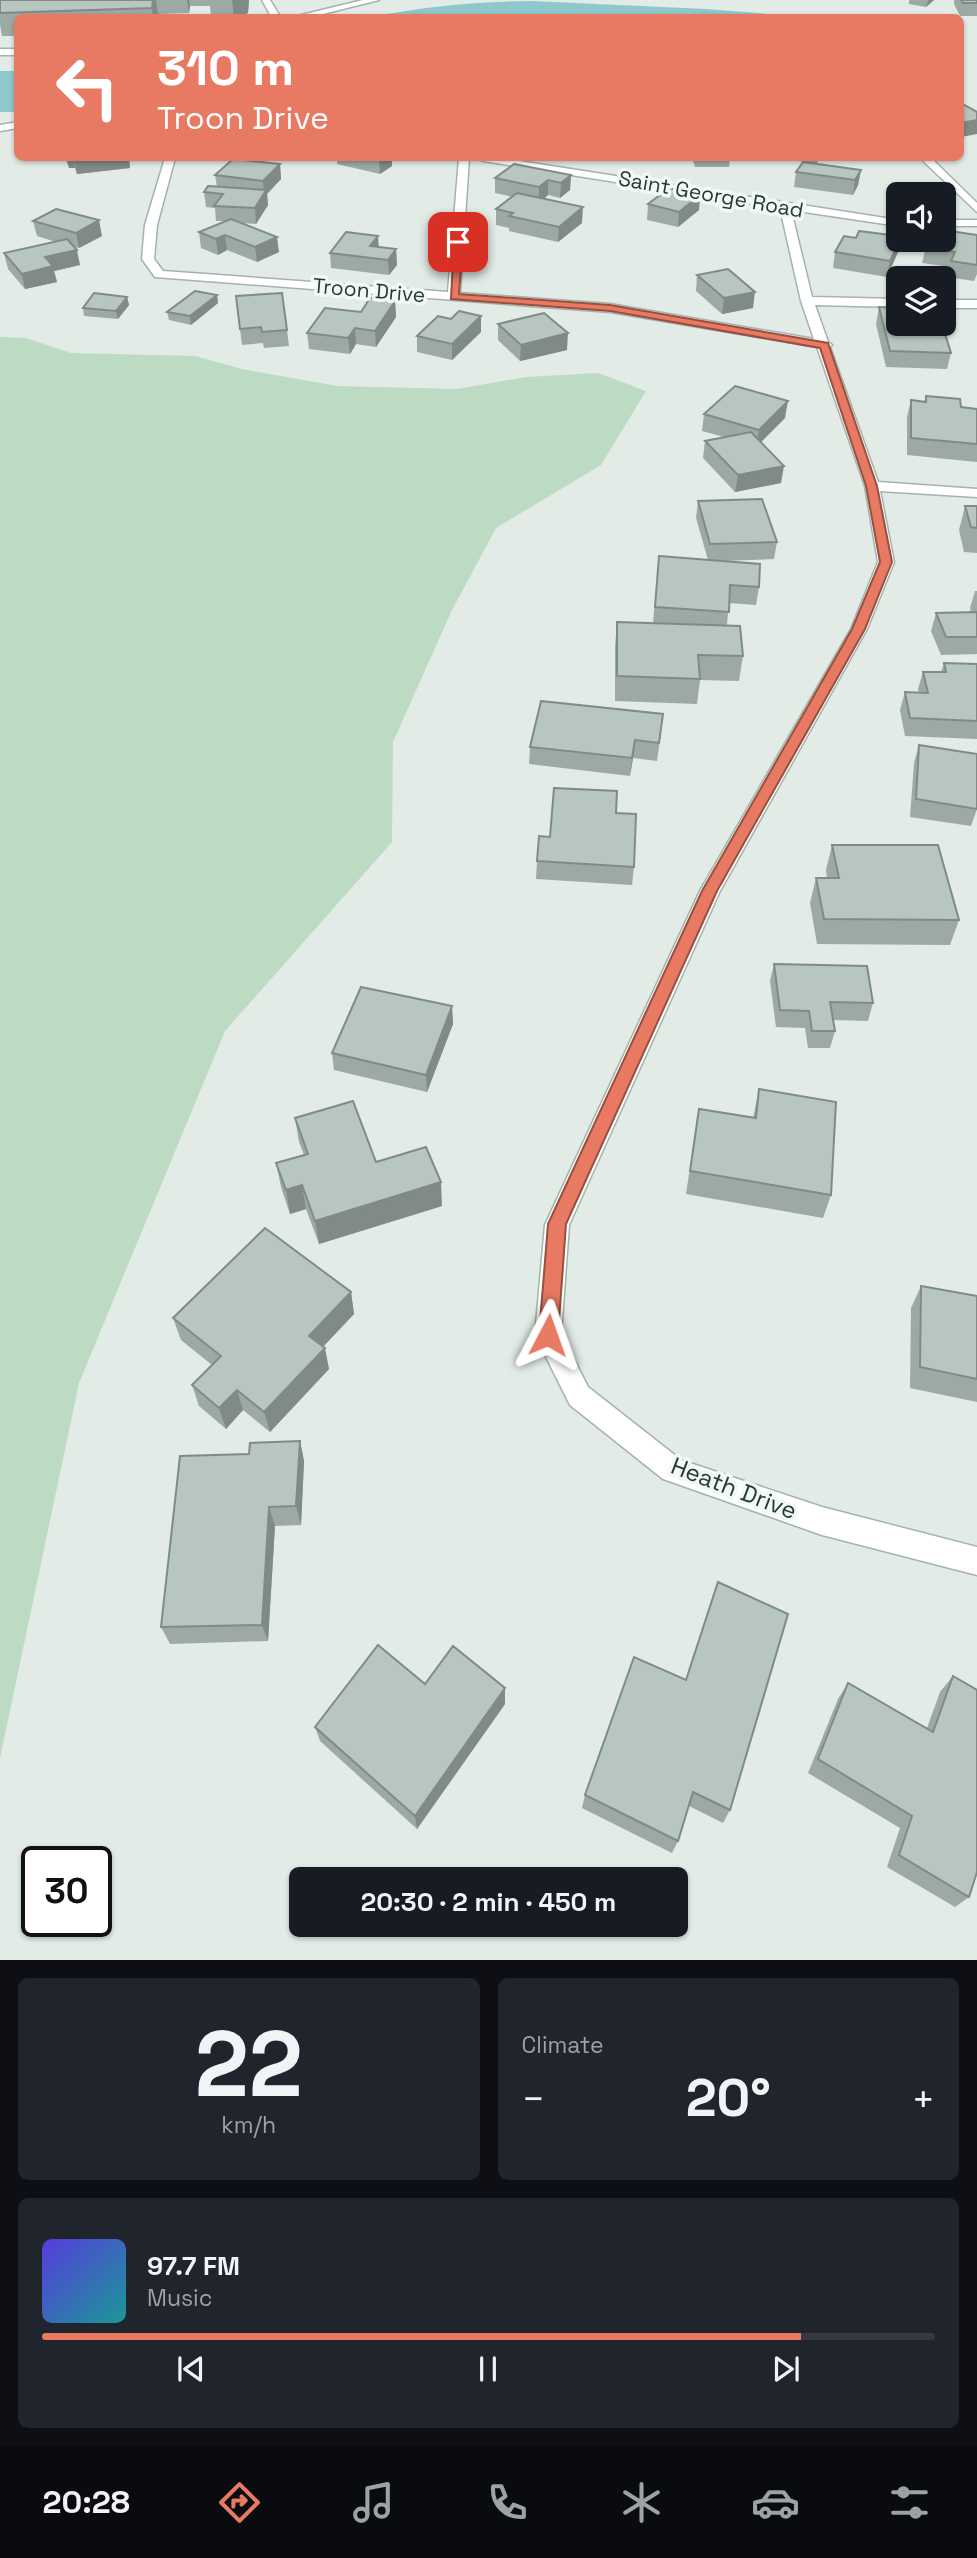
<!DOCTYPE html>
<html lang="en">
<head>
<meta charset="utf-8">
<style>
  :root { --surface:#171b24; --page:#20242c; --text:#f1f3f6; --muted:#9ea1a6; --line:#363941; --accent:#e87963 }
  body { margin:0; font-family:"Space Grotesk",sans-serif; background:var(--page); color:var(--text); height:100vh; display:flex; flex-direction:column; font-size:26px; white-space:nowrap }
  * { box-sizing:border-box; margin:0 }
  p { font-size:23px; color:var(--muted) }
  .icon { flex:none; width:38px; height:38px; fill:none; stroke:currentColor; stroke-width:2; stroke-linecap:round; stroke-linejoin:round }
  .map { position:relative; height:1960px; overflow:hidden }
  .side { display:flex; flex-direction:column; gap:18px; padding:18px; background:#0d0f14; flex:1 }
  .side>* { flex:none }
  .hud { position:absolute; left:14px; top:14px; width:950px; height:147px; border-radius:10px; box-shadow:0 2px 5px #0004; background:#e87963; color:#fff; overflow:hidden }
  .controls { position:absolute; left:886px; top:182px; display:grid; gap:14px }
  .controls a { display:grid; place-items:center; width:70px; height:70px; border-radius:10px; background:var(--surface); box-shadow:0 2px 5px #0004; font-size:35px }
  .speed { position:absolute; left:21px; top:1846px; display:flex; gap:14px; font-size:35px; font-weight:700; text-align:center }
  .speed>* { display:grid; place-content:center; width:91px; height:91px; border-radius:50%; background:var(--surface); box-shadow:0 2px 5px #0004; line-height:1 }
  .speed .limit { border:4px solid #111; border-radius:10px; background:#fff; color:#111 }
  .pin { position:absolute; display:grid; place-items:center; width:60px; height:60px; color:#fff; margin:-30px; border-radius:14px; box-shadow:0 4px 10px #0006 }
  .me { position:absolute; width:77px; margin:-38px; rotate:4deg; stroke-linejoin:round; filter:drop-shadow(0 0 5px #0008) }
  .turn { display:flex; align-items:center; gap:24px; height:147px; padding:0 28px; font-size:32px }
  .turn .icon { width:91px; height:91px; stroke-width:2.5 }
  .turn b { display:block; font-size:49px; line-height:60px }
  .big { font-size:52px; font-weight:800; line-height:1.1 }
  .side .card { flex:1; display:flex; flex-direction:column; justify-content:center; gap:10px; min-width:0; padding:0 24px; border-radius:10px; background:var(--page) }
  .side .dial { align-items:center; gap:0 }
  .dial b { font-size:91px; line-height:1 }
  .song { display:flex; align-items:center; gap:21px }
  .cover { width:84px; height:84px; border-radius:10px; background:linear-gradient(135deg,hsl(250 70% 55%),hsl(180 70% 35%)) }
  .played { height:7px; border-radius:4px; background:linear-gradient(90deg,var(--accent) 85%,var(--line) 85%) }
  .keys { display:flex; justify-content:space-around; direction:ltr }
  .heat { display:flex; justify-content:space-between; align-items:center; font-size:38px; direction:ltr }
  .side .tiles { flex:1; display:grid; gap:18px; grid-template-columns:1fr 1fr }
  .card:last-child { grid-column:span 2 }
  .trip { position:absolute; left:289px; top:1867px; width:399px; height:70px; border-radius:10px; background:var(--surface); box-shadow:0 2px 5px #0004; font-weight:800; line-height:70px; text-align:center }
  .dock { display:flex; height:112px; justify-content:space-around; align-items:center; background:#090b0e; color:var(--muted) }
  .dock .icon { width:49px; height:49px }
  .dock .active { color:var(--accent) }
  .dock b { font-size:32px; color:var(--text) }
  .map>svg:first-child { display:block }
  .green { fill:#bcdbc2 }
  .water { fill:#8ec8cc }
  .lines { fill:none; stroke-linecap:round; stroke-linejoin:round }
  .minor-casing { stroke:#a5b3ad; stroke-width:3 }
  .minor { fill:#fff; fill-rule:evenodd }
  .wall { fill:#9daaa4 }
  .shaded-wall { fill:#808b86 }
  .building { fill:#b7c6bf; stroke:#808b86; stroke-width:2 }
  .route { fill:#e87963; stroke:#974f40; stroke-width:2 }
  .labels { text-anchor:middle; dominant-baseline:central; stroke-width:7; stroke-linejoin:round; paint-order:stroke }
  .far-street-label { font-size:21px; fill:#233b33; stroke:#f2f8f4 }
  .street-label { font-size:24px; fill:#233b33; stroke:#f2f8f4 }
</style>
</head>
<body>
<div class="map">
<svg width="977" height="1960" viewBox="0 0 977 1960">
  <rect width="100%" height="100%" fill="#e2ebe6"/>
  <polygon class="green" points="0,337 26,338 71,353 195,356 242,369 337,386 457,389 526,377 598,373 646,391 601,465 496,528 451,612 393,742 392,842 225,1031 79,1383 0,1758"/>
  <g class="water">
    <path d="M531,1l175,8 101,8h-434c53,-11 104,-15 158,-16z"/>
    <rect x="0" y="71" width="17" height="41"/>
  </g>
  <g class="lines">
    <g class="minor-casing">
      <g id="minor">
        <polygon points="262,0 270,0 281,18 272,18"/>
        <polygon points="363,0 379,0 307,18 289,18"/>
        <rect x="0" y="49" width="18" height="6"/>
        <polygon points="18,122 18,128 0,131 0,125"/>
        <polygon points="165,158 175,158 157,225 154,259 163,271 448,292 459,158 469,158 460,293 610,304 814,339 801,301 780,208 483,161 478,158 500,158 898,220 898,226 791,210 812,297 898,299 898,307 815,305 828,342 832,345 830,347 878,482 977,489 977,497 880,491 894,562 867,629 720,891 569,1225 561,1334 588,1387 681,1460 822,1507 977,1547 977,1575 822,1535 663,1479 570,1405 535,1335 545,1225 700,891 851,629 878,562 865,486 817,347 610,312 155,277 142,259 145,225"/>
        <polygon points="920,158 931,158 977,203 977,212"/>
        <rect x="943" y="220" width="34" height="6"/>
        <rect x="943" y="300" width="34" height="8"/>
      </g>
    </g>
    <use href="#minor" class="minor"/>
  </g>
  <g class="wall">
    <polygon points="0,0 249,0 248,13 235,18 211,18 210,6 190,6 189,13 158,14 158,18 18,18 18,36 2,36 0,25"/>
    <polygon points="909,0 934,0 926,7 909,4"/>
    <polygon points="954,0 977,0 977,16 960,16 954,4"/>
    <polygon points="65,158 129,158 130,168 77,174 75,168 69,168"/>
    <polygon points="337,158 395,158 395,159 392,161 392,166 380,174 337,164"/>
    <polygon points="692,158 730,158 729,167 695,167"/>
    <polygon points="784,158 821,158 816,164 861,170 858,185 853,195 794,187 796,172 814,163 784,159"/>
    <polygon points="280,164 281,179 267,194 268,205 256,224 241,223 279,252 257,262 227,250 218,255 201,248 199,232 224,221 216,221 215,208 206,207 204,192 217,187 215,175"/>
    <polygon points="571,175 570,190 560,198 548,195 544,199 582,223 558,242 509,231 509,228 496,225 496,209 513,197 495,193 495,178"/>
    <polygon points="700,195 699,210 678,227 647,220 648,204"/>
    <polygon points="33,221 102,236 79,248 74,247 80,265 54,271 57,282 25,289 8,269 4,253 56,242 37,236"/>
    <polygon points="977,235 977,274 974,281 947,277 950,267 922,263 926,247"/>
    <polygon points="378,247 396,249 397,265 389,275 331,268 330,253"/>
    <polygon points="835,252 898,252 887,277 833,268"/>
    <polygon points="697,275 753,308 722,314 696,291"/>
    <polygon points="217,295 218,303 191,325 169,320 167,312"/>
    <polygon points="236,296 287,330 289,346 264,348 263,343 242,345"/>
    <polygon points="127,297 129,305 118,319 84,316 83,308"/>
    <polygon points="395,301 396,317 376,347 356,344 350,354 309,349 307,333 361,312"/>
    <polygon points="879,307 951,353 947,369 886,367 876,324"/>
    <polygon points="481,316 481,332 452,360 417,352 417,336 451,319"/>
    <polygon points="498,324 567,350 520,361 498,340"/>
    <polygon points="926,396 961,407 977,409 977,462 907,455 907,417 911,400 924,402"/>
    <polygon points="704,414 785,418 761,442 781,483 735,492 703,458 705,441 724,437 702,431"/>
    <polygon points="698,501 777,542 774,559 723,561 759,587 756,605 729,603 727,625 743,656 739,681 700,680 697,704 615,701 615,647 617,622 653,623 659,556 708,560 696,518"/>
    <polygon points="965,506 977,506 977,553 964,552 959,530"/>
    <polygon points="975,591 977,591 977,654 941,655 931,631 936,613 971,612 970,608"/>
    <polygon points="944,663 977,664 977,739 905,736 900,710 905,692 919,693 918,689 923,672 941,672"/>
    <polygon points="661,732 657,761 633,758 630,776 529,764 530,747"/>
    <polygon points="919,745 977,809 971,826 910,817 914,763"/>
    <polygon points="616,813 634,867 632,885 536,879 537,861 550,837"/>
    <polygon points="832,845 959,920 950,945 817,944 810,903 816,878 827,878 826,870"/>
    <polygon points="774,964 873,1003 868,1021 833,1020 835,1031 830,1048 808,1048 805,1028 776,1027 770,981"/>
    <polygon points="452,1006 453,1024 427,1092 334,1070 332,1053"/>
    <polygon points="759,1089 831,1195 823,1218 686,1194 699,1109 753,1118"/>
    <polygon points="295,1118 376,1162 442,1206 319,1244 306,1209 290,1214 281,1187 276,1163 304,1155 299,1142"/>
    <polygon points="921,1286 977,1296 977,1402 910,1388 911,1308"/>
    <polygon points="351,1292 354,1314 323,1347 329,1369 270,1432 243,1410 226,1429 199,1406 192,1385 212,1365 181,1340 173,1318"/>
    <polygon points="300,1441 304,1461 301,1525 275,1526 268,1641 170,1644 161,1627 249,1454"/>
    <polygon points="634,1657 730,1810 723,1823 689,1806 678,1841 672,1853 582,1808 585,1795"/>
    <polygon points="953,1676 969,1897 955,1907 887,1867 900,1828 808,1773 838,1699 848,1683 927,1728 940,1692"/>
    <polygon points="425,1684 505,1688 505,1704 417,1829 320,1741 315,1727"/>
  </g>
  <g class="shaded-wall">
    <polygon points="153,0 156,0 158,14 158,18 153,18 152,8"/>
    <polygon points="187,0 189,0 190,6 189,13"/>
    <polygon points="232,0 249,0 248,13 234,18"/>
    <polygon points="929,0 934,0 926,7 928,1"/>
    <polygon points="977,120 977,134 961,137 961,123"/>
    <polygon points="67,158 73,158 75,168 69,168"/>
    <polygon points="92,158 129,158 130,168 77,174 74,160"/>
    <polygon points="382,158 395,158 395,159 392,161 392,166 380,174 379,159"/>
    <polygon points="280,164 281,179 267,194 268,205 256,224 255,208 264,193 263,181"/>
    <polygon points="861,170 858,185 853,195 855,180"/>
    <polygon points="571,175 570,190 560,198 561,183"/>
    <polygon points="548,180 548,195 539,203 539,187"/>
    <polygon points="700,195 699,210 678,227 679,212"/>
    <polygon points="583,207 582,223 558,242 559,227"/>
    <polygon points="99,220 102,236 79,248 76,233"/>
    <polygon points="225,235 227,250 218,255 216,239"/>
    <polygon points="378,236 379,251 370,246"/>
    <polygon points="277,237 279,252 257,262 255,247"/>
    <polygon points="900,240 898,252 887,277 890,261"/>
    <polygon points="396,249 397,265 389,275 388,260"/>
    <polygon points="77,250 80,265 54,271 57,282 25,289 22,274 45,257"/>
    <polygon points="755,292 753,308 722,314 724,298"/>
    <polygon points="217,295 218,303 191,325 190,316"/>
    <polygon points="127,297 129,305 118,319 116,311"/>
    <polygon points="395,301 396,317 376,347 375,331"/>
    <polygon points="481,316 481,332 452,360 452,344"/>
    <polygon points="355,328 356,344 350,354 348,338"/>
    <polygon points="568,333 567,350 520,361 521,345"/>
    <polygon points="788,401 785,418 756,447 759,430"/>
    <polygon points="784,466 781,483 735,492 738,475"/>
    <polygon points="635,740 633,758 630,776 632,758"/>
    <polygon points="452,1006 453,1024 427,1092 426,1075"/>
    <polygon points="441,1182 442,1206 319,1244 315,1221"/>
    <polygon points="302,1185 306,1209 290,1214 286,1190"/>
    <polygon points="351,1292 354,1314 313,1357 309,1336"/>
    <polygon points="325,1348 329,1369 270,1432 264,1412"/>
    <polygon points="237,1390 243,1410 226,1429 219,1408"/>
    <polygon points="300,1441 304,1461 301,1525 296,1506"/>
    <polygon points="269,1507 275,1526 268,1641 262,1625"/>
    <polygon points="505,1688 505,1704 417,1829 415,1816"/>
  </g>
  <g class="building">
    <polygon points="0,0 153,0 152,8 0,13"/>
    <polygon points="961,0 977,0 977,3 963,3"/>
    <polygon points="961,103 977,112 977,120 961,123"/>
    <polygon points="73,158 92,158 74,160"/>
    <polygon points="233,159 280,164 263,181 215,175"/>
    <polygon points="803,162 861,170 855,180 796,172"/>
    <polygon points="514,164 571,175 561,183 548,180 539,187 495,178"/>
    <polygon points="208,186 266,190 255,208 214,206 223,194 204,192"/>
    <polygon points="669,188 700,195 679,212 648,204"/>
    <polygon points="517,193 583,207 559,227 509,216 513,213 496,209"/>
    <polygon points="56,209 99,220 76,233 33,221"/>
    <polygon points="231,219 277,237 255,247 225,235 216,239 199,232"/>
    <polygon points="943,230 977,235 977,265 951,261 955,252 926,247 929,240 943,240"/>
    <polygon points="859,231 898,236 898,240 900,240 890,261 835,252 844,236 856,238"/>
    <polygon points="346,232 378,236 370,246 396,249 388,260 330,253"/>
    <polygon points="67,239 77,250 45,257 53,266 22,274 4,253"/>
    <polygon points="728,269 755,292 724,298 697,275"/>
    <polygon points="195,291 217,295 190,316 167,312"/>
    <polygon points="94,293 127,297 116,311 83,308"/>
    <polygon points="282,293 287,330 262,332 261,327 240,329 236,296"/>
    <polygon points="370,298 395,301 375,331 355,328 348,338 307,333 325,308 361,312"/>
    <polygon points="879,307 898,308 898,324 942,324 951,353 890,351"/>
    <polygon points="459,311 481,316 452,344 417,336 438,316 451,319"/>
    <polygon points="544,313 568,333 521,345 498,324"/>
    <polygon points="735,386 788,401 759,430 704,414"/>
    <polygon points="926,396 960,399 961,407 977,409 977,444 911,438 911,400 926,402"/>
    <polygon points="751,432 784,466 738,475 705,441"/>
    <polygon points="762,499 777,542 710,544 698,501"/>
    <polygon points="965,506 977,506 977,528 971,527"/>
    <polygon points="659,556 760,564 759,587 730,585 729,612 655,607"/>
    <polygon points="977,612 977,637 946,637 936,613"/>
    <polygon points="617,622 740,626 743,656 698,655 700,679 617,676"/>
    <polygon points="944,663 977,664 977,721 910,718 905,692 928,693 923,672 946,672"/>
    <polygon points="541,701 663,714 659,743 635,740 632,758 530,747"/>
    <polygon points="919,745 977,754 977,809 916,799"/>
    <polygon points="554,788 617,791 616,813 636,814 634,867 537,861 539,836 550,837"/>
    <polygon points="832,845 938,845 959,920 824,919 816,878 839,878"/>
    <polygon points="774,964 867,966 873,1003 830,1002 835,1031 812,1031 809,1011 780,1010"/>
    <polygon points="361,987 452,1006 426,1075 332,1053"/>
    <polygon points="759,1089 836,1102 831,1195 690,1171 699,1109 756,1118"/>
    <polygon points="353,1101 376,1162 426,1147 441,1182 315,1221 302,1185 286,1190 276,1163 308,1154 295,1118"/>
    <polygon points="265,1228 351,1292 309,1336 325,1348 264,1412 237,1390 219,1408 192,1385 221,1356 173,1318"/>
    <polygon points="921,1286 977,1296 977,1379 920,1367"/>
    <polygon points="300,1441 296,1506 269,1507 262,1625 161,1627 180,1456 249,1454 250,1443"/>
    <polygon points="718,1582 788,1614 730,1810 693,1792 678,1841 585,1795 634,1657 686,1680"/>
    <polygon points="378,1645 425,1684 453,1646 505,1688 415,1816 315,1727"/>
    <polygon points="953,1676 977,1690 977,1872 969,1897 899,1855 912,1816 818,1759 848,1683 933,1732"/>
  </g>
  <polygon class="route" points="458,239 463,242 459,294 610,305 828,343 877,486 892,562 865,629 717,891 566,1224 558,1335 555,1341 548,1344 541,1341 539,1335 548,1224 702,891 852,629 880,562 866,486 820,348 610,311 451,299 454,242"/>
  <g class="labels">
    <g class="far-street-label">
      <text transform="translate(711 194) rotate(10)">Saint George Road</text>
      <text transform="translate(369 290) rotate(5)">Troon Drive</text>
    </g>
    <g class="street-label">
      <text transform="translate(734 1488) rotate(21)">Heath Drive</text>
    </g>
  </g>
</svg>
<div class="controls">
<a><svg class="icon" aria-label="sound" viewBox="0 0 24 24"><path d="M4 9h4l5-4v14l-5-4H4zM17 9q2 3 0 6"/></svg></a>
<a><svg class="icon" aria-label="layers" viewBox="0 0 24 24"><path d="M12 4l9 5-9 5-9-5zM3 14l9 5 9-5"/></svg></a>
</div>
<div class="speed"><div class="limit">30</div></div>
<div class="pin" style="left:458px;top:242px;background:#d93025"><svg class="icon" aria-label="arrive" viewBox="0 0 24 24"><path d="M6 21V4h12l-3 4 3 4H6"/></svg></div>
<svg class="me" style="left:548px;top:1335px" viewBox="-20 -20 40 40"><path d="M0-17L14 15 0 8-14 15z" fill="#e87963" stroke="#fff" stroke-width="4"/></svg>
<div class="trip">20:30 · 2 min · 450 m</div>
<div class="hud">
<div class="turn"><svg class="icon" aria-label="left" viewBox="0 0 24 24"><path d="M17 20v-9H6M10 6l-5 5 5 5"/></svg><div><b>310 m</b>Troon Drive</div></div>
</div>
</div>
<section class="side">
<div class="tiles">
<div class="card dial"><b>22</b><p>km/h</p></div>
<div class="card"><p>Climate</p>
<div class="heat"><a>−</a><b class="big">20°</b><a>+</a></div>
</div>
<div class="card">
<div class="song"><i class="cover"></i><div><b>97.7 FM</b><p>Music</p></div></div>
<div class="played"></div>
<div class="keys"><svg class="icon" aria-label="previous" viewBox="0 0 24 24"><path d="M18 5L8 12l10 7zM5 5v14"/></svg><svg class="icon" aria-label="pause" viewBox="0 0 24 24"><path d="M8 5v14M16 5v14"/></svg><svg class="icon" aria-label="next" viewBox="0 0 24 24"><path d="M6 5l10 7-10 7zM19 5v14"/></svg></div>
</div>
</div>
</section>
<nav class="dock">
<b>20:28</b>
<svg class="icon active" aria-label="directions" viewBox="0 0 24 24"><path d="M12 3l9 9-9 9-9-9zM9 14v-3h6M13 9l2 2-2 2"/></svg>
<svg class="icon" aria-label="music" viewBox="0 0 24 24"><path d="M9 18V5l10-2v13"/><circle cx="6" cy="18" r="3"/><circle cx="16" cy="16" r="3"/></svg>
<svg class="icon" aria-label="phone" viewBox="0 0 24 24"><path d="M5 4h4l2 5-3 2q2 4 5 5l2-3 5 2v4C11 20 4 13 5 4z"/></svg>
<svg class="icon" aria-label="climate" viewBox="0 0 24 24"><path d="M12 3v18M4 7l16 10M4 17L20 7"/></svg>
<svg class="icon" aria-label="car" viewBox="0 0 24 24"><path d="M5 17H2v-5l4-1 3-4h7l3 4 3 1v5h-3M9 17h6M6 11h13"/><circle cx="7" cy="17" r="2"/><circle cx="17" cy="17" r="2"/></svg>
<svg class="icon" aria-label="filters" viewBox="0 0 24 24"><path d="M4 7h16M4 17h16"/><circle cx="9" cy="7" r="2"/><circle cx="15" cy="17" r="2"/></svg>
</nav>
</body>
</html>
